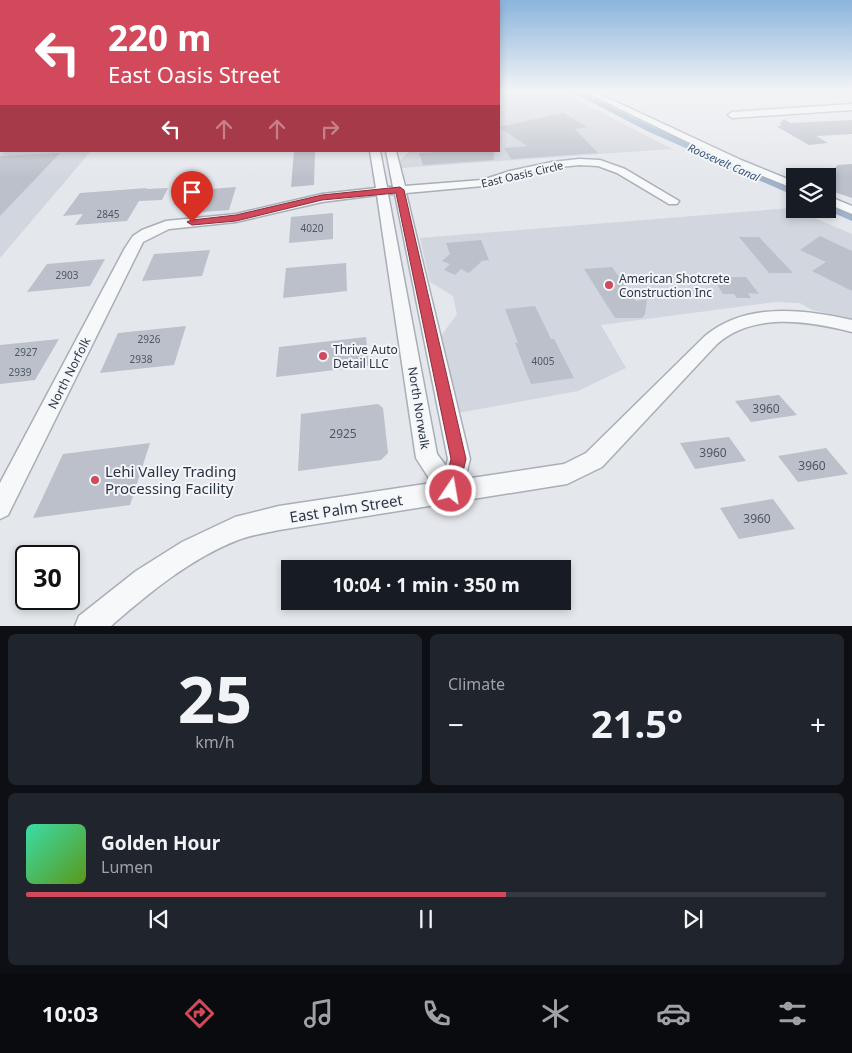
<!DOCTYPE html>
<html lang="en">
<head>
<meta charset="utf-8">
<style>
  :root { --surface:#171b24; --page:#20242c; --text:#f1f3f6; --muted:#9ea1a6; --line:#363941; --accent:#d1495b }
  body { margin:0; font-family:"Noto Sans",sans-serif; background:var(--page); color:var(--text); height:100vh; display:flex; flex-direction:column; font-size:19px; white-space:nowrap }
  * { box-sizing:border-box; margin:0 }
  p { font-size:16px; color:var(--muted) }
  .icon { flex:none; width:28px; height:28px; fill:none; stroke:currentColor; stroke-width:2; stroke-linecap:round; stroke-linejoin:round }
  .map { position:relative; height:626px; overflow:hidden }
  .panel { display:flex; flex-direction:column; gap:8px; padding:8px; background:#0d0f14; flex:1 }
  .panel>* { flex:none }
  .banner { position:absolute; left:0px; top:0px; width:500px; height:152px; box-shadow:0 2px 8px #0003; background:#d1495b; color:#fff; overflow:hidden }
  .tools { position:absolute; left:786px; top:168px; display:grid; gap:10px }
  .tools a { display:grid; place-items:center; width:50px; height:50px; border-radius:0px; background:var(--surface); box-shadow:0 2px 8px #0003; font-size:25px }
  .speed { position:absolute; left:15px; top:545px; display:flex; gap:10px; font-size:25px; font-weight:700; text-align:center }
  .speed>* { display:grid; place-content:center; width:65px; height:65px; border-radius:50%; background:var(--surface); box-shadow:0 2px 8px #0003; line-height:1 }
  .speed .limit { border:2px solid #111; border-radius:8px; background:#fff; color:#111 }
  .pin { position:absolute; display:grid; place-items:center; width:42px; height:42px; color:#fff; margin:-51px -21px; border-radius:50% 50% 50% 0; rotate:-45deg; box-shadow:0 0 5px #0007 }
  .pin .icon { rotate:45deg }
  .me { position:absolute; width:55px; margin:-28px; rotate:12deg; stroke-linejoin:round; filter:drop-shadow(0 0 4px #0008) }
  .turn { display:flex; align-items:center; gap:18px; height:105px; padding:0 25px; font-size:22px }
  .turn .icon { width:65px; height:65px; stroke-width:2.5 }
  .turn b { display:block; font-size:35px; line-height:42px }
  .lanes { display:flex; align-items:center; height:48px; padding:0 25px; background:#0003; justify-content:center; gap:25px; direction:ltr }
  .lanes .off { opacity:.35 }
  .big { font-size:38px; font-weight:700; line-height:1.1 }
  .panel .card { flex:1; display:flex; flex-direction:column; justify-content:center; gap:8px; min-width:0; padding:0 18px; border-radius:8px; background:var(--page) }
  .panel .dial { align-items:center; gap:0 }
  .dial b { font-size:65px; line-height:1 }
  .song { display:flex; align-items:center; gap:15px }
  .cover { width:60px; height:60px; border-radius:8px; background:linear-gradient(135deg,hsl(160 70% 55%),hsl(90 70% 35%)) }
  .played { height:5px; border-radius:2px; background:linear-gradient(90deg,var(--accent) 60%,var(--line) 60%) }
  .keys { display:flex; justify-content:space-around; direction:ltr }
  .heat { display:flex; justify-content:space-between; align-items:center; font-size:28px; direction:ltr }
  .panel .tiles { flex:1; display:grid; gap:8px; grid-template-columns:1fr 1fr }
  .card:last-child { grid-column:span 2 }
  .trip { position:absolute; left:281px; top:560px; width:290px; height:50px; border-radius:0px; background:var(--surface); box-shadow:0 2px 8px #0003; font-weight:700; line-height:50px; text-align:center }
  .tabs { display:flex; height:80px; justify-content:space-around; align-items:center; background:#090b0e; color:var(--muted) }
  .tabs .icon { width:35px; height:35px }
  .tabs .current { color:var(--accent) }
  .tabs b { font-size:22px; color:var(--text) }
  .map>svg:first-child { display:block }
  .built { fill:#d2d6de }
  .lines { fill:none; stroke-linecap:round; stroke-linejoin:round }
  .canal { fill:#9fb4cc; fill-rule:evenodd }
  .building { fill:#bbc0ca }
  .minor-casing { stroke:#a9aeb7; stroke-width:3 }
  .major-casing { stroke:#a3abb8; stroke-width:2 }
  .minor { fill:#f7f8fa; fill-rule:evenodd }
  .major { fill:#fff; fill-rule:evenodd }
  .route { fill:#d1495b; stroke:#882f3b }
  .poi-dot { fill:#d1495b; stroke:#f4f6f9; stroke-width:2 }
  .labels { text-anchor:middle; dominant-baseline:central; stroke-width:4; stroke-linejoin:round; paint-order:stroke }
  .number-label { font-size:10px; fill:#4f5766 }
  .far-water-label { font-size:11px; font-style:italic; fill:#34527a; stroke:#f4f6f9 }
  .far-street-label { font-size:11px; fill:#2b3445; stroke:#f4f6f9 }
  .poi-label { font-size:12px; fill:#2b3445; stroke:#f4f6f9; text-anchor:start }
  .street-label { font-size:12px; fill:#2b3445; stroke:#f4f6f9 }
  .near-number-label { font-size:12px; fill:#4f5766 }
  .near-poi-label { font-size:15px; fill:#2b3445; stroke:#f4f6f9; text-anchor:start }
  .near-street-label { font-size:15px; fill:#2b3445; stroke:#f4f6f9 }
</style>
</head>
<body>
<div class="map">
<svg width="852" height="626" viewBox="0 0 852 626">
  <rect width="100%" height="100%" fill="#e4e7ec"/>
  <g class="built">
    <polygon points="560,91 672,149 401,168 399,161 410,151 499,151 499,94"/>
    <polygon points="0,117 1,151 91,151 0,258"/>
    <polygon points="791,208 852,234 852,319 812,310 800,303 775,302 601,325 626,368 578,391 458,413 441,336 457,314 453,296 430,282 420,238"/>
  </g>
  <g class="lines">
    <g class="canal">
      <polygon points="570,91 578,91 653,127 795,189 795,196 647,131"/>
      <polygon points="828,204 852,214 852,221 824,209 828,209"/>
    </g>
  </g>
  <g class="building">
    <polygon points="563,113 588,127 575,129 598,153 511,159 504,148 527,146 499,127"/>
    <polygon points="784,119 790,123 852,120 852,134 816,136 828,143 809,145 776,126 781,126 780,123"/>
    <polygon points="294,151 315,151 314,185 291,187"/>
    <polygon points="452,151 493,151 494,160 423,165 419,153"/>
    <polygon points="60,153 0,216 0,156"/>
    <polygon points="852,164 852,198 828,190 828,174 838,165"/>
    <polygon points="236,187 229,210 189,213 199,190"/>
    <polygon points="147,188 146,189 168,188 162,200 139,201 127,221 75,225 83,214 63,216 80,193"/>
    <polygon points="333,213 333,239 289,243 291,217"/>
    <polygon points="820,236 852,251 852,291 812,271 826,262 800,250"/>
    <polygon points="739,237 759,237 793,273 769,273"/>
    <polygon points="481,240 489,260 482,261 469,273 461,269 455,275 444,270 450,264 442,261 450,254 446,243"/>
    <polygon points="210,250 202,276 142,281 154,254"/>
    <polygon points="105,259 90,286 27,292 47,264"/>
    <polygon points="346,263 347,291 283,298 286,268"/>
    <polygon points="612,267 636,301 647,299 645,314 642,318 615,318 584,269"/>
    <polygon points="712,277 746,277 759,294 748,293 751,298 737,298 734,294 723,294"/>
    <polygon points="535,306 551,339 554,339 574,378 531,384 515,343 518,343 505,309"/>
    <polygon points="186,326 174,365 100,373 118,333"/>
    <polygon points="366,337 369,366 276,377 279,347"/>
    <polygon points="59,339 35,380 0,384 0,345"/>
    <polygon points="779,395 797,415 751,422 735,401"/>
    <polygon points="378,404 383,408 388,453 381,460 298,471 301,414"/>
    <polygon points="729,437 746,461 695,469 680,443"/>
    <polygon points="150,443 130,505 33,518 63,454"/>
    <polygon points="826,448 848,474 798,482 778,456"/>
    <polygon points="773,499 795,529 739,539 720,508"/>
  </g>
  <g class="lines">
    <g class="minor-casing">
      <g id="minor">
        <polygon points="583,91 593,91 741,160 795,182 795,189 733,164"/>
        <polygon points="852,104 852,110 732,118 728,115 732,112"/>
        <path d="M370,151h10l7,36h6l-7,-36h10l9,35 77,-6 28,-9 42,-9 27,-3 21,1 25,9 54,32 -2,3h-8l-52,-31 -19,-7 -19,-1 -27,3 -35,8 -34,10 -77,7 64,266 -5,20 99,-15 22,-11 119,-117c41,-34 98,-27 147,-16v12c-45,-11 -98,-20 -135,12l-115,123 -35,17 -288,46c-13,3 -28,5 -41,10 -47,18 -89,53 -127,86h-36l4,-10 57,-45 46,-29 53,-25 44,-11 153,-23 -16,-25 -39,-263 -55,7 -86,20 -67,7 -26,13 -135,273 -8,4v-36l125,-235 8,-12 9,-6 24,-9 70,-7 86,-20 54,-6zM388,194h7l53,265 -2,7 -9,-12z"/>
        <polygon points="828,196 852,206 852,214 828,204"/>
      </g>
    </g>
    <g class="major-casing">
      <rect id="major" x="0" y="114" width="1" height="6"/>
    </g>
    <use href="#minor" class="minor"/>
    <use href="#major" class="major"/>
  </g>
  <linearGradient id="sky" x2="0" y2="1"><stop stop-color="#8bb4dd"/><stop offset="0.51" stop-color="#f3f4f6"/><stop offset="1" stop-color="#f3f4f6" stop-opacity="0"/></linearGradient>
  <rect width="852" height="178" fill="url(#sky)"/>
  <polygon class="route" points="400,187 404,190 466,459 457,497 451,499 446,497 443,491 451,459 396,193 322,200 236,221 192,225 187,222 192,220 236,215 322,195"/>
  <g class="poi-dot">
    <circle cx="609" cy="285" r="5"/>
    <circle cx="323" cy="356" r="5"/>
    <circle cx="95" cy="480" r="5"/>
  </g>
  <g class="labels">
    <g class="number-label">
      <text x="108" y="214">2845</text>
      <text x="312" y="228">4020</text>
      <text x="67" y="275">2903</text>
      <text x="149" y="339">2926</text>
      <text x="26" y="352">2927</text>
      <text x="141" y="359">2938</text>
      <text x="543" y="361">4005</text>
      <text x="20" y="372">2939</text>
    </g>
    <g class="far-water-label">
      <text transform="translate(724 162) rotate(24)">Roosevelt Canal</text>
    </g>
    <g class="far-street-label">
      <text transform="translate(522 174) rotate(-13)">East Oasis Circle</text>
    </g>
    <g class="poi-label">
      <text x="619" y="278">American Shotcrete<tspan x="619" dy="14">Construction Inc</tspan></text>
      <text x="333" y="349">Thrive Auto<tspan x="333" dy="14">Detail LLC</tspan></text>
    </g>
    <g class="street-label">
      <text transform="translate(69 373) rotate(-63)">North Norfolk</text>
      <text transform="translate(419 408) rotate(81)">North Norwalk</text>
    </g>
    <g class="near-number-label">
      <text x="766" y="408">3960</text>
      <text x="343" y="433">2925</text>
      <text x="713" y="452">3960</text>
      <text x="812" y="465">3960</text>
      <text x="757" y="518">3960</text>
    </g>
    <g class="near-poi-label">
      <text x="105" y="471">Lehi Valley Trading<tspan x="105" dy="17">Processing Facility</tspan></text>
    </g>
    <g class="near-street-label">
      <text transform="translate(346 508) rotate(-9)">East Palm Street</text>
    </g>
  </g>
</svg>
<div class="tools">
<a><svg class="icon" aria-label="layers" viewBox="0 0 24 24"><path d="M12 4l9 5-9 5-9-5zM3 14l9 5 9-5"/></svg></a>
</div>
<div class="speed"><div class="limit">30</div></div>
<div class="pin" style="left:192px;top:222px;background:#d93025"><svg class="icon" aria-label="arrive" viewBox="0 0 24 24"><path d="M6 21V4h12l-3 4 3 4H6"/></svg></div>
<svg class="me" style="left:451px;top:491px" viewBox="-20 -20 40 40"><circle r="17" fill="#d1495b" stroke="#fff" stroke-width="3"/><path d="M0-11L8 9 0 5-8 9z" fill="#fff"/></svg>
<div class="trip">10:04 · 1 min · 350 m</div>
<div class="banner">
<div class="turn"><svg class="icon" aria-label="left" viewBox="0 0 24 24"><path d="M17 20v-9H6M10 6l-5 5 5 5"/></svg><div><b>220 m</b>East Oasis Street</div></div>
<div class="lanes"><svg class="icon" aria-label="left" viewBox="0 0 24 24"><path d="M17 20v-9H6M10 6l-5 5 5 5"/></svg><svg class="icon off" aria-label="ahead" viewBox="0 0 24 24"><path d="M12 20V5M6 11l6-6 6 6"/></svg><svg class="icon off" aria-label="ahead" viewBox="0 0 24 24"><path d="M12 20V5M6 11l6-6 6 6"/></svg><svg class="icon off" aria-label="right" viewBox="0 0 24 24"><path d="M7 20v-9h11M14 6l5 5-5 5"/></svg></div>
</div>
</div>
<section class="panel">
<div class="tiles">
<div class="card dial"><b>25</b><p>km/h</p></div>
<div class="card"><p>Climate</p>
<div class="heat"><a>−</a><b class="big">21.5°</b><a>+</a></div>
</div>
<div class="card">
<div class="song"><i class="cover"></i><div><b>Golden Hour</b><p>Lumen</p></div></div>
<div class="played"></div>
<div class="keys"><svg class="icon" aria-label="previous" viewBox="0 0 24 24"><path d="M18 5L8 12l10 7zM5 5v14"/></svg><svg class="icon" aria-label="pause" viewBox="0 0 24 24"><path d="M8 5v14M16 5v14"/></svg><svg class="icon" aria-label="next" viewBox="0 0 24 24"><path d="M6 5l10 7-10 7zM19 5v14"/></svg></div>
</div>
</div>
</section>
<nav class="tabs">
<b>10:03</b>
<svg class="icon current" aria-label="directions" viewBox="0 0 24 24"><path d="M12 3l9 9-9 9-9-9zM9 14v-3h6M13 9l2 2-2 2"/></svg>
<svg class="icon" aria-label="music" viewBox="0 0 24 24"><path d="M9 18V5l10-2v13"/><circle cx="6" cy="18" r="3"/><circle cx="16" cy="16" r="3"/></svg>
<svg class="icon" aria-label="phone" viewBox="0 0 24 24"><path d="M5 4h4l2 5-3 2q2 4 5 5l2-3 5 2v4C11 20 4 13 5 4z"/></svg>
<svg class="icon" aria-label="climate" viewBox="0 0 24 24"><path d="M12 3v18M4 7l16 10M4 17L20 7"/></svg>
<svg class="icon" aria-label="car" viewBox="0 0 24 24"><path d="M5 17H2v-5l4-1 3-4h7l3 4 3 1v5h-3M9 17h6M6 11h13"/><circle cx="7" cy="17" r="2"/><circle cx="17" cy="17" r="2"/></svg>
<svg class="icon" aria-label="filters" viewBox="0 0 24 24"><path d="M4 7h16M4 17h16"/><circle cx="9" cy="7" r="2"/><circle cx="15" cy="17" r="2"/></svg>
</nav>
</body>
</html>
